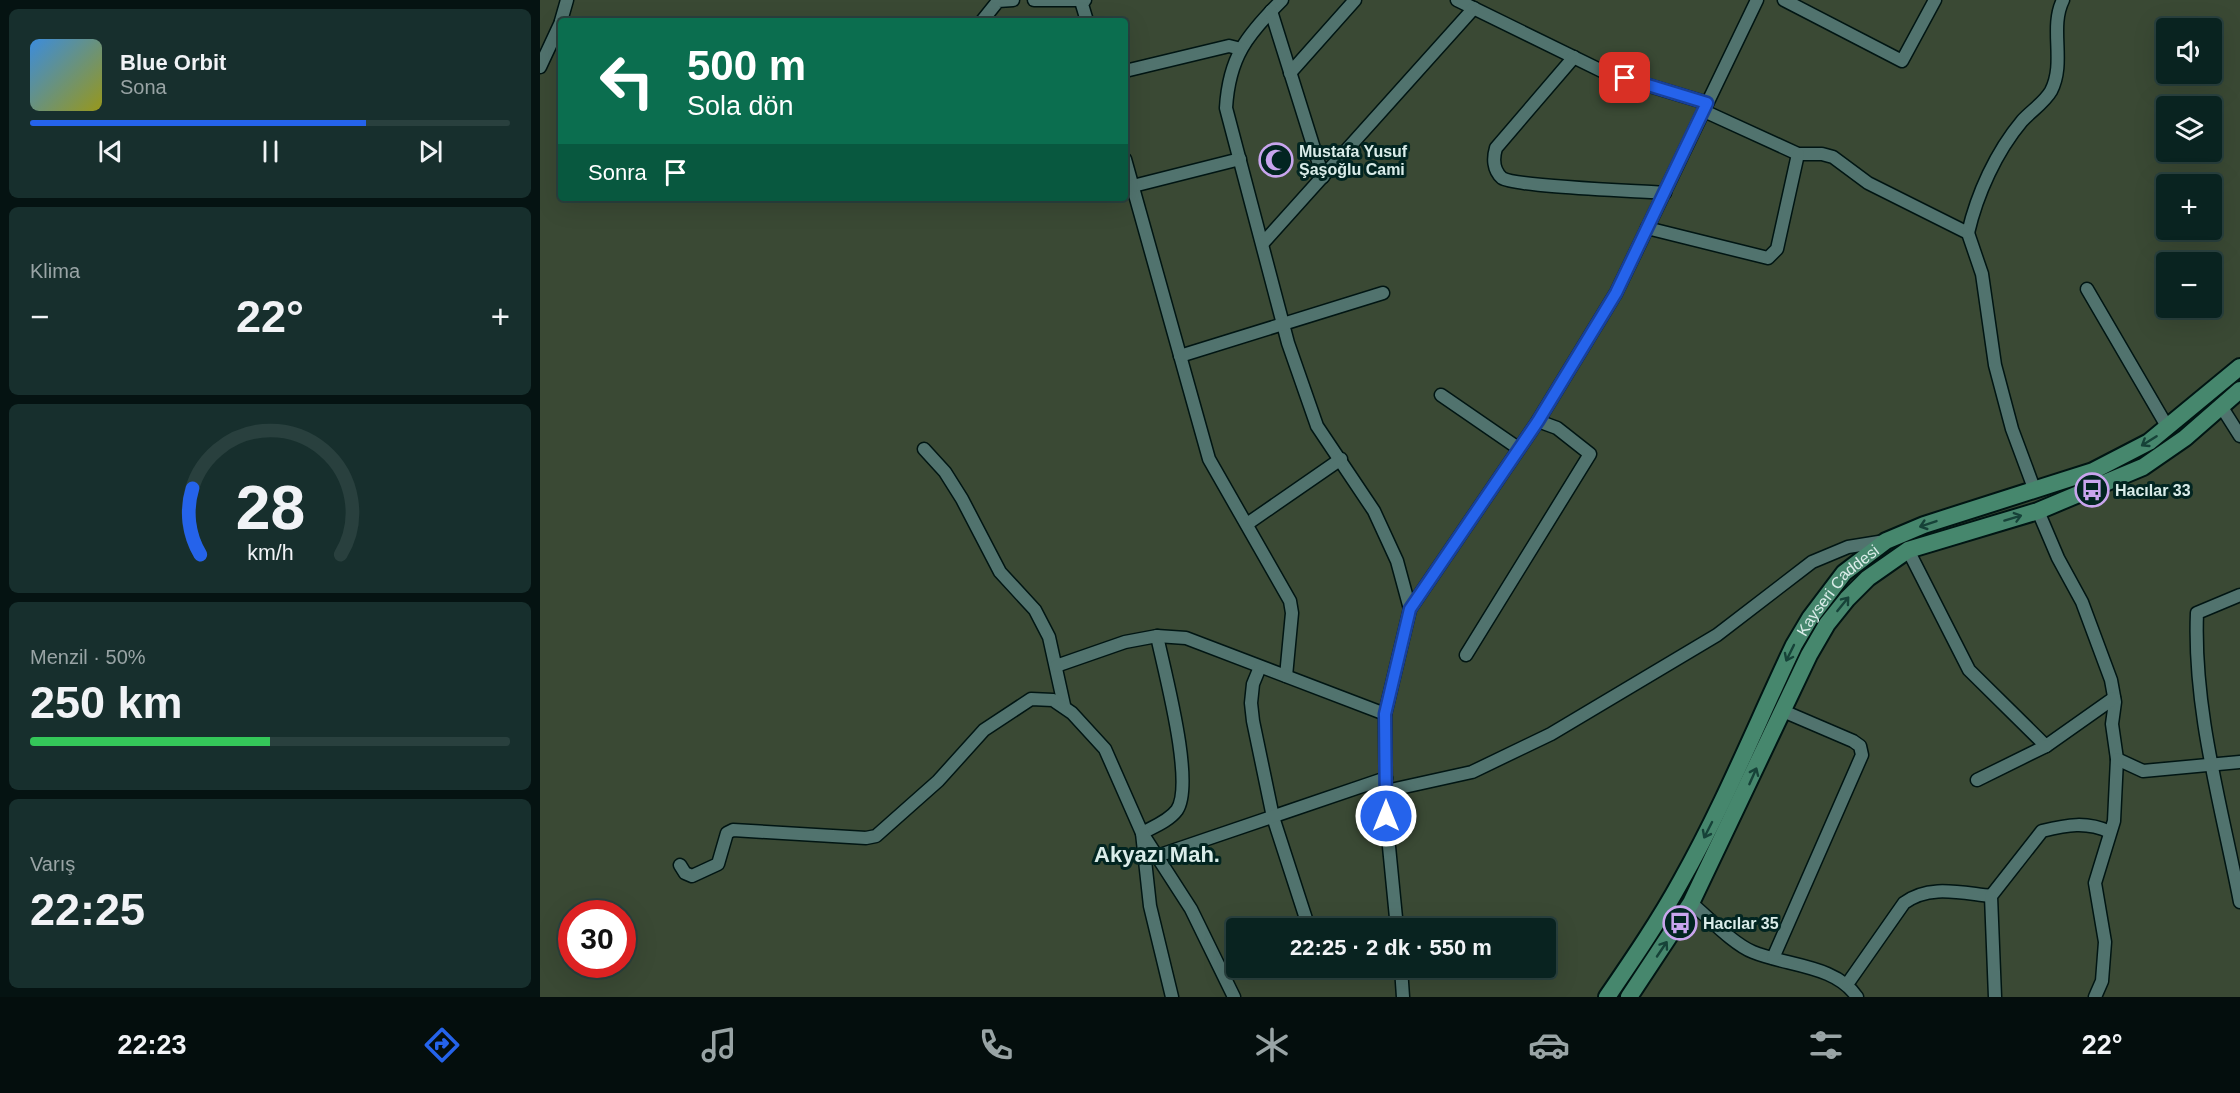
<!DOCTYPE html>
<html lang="tr">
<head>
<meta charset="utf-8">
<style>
  :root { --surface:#092320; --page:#172f2d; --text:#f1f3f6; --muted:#99a4a5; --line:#29403e; --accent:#2563eb }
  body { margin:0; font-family:Arial,sans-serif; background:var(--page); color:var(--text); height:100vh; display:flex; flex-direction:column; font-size:22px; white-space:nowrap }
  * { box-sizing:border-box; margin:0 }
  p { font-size:20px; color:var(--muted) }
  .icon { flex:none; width:33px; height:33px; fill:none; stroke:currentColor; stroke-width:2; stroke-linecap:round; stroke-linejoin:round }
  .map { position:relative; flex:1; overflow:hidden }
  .drawer { display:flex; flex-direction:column; gap:9px; padding:9px; background:#051312; width:540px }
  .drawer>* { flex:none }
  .banner { position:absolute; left:18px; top:18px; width:570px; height:183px; border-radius:6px; box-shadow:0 6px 24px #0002,0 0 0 2px var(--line); background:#0b6e4f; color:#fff; overflow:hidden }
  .controls { position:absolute; left:1616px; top:18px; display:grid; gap:12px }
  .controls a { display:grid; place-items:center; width:66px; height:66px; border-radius:6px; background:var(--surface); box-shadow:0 6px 24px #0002,0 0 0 2px var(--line); font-size:30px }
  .speed { position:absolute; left:18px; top:900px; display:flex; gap:12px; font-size:30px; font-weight:700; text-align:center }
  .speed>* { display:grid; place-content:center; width:78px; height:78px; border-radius:50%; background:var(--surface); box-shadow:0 6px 24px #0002,0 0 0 2px var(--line); line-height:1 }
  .speed .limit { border:9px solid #d22; background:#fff; color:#111 }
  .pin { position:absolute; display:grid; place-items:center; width:51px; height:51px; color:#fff; margin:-26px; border-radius:12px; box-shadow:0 3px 9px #0006 }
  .me { position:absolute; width:66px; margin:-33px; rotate:0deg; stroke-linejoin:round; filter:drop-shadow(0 0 4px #0008) }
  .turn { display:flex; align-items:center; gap:21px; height:126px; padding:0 30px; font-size:27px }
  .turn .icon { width:78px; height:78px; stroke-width:2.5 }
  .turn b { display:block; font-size:42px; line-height:51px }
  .then { display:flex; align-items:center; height:57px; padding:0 30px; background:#0003; gap:12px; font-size:22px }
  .big { font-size:45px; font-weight:700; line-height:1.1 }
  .drawer .tile { flex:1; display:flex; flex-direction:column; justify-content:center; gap:9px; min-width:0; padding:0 21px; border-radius:9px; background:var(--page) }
  .drawer .dial { align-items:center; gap:0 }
  .dial svg { height:156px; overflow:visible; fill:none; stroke:var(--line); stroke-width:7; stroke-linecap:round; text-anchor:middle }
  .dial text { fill:var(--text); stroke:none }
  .song { display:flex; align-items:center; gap:18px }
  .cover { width:72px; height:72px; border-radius:9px; background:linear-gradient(135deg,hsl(210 70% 55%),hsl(60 70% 35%)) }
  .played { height:6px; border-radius:3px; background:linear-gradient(90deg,var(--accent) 70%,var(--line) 70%) }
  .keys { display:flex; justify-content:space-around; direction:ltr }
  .heat { display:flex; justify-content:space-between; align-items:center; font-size:33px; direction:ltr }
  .charge { height:9px; border-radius:4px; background:linear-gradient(90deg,#34c759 50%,var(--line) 0) }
  .trip { position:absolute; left:686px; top:918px; width:330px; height:60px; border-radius:6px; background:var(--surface); box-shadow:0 6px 24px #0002,0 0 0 2px var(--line); font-weight:700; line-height:60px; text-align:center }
  .tab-bar { display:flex; height:96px; justify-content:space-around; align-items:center; background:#040e0d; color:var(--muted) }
  .tab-bar .icon { width:42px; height:42px }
  .tab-bar .current { color:var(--accent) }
  .tab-bar b { font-size:27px; color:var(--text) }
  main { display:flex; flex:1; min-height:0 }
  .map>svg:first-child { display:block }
  .green { fill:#3a4934; fill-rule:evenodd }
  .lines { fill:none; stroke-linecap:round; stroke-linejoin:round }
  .minor-casing { stroke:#001513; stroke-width:15 }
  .major-casing { stroke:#001513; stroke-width:20 }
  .minor { stroke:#51736e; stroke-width:12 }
  .major { stroke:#46876d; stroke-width:16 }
  .oneway { stroke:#164238 }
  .route-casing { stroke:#184099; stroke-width:15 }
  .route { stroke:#2563eb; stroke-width:10 }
  .labels { text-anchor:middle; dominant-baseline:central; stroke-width:6; stroke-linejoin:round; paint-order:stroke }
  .poi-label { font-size:16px; font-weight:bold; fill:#daece9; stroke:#022521; text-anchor:start }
  .street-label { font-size:16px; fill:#daece9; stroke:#022521 }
  .district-label { font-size:22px; font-weight:bold; fill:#daece9; stroke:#022521 }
</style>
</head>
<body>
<main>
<section class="drawer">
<div class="tile">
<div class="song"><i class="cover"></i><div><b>Blue Orbit</b><p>Sona</p></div></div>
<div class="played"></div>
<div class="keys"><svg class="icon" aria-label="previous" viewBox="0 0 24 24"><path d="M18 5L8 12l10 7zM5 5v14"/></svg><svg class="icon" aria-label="pause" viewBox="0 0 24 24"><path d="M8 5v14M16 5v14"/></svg><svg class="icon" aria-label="next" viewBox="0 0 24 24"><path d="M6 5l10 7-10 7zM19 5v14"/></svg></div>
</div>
<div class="tile"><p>Klima</p>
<div class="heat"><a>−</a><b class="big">22°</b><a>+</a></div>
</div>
<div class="tile dial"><svg viewBox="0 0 100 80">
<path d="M14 69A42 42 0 1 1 86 69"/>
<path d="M14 69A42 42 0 0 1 10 35" stroke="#2563eb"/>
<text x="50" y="56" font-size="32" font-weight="700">28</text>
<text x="50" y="72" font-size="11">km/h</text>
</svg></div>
<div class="tile"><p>Menzil · 50%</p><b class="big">250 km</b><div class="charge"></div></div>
<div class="tile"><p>Varış</p><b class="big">22:25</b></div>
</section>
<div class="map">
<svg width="1700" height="997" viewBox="0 0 1700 997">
  <rect width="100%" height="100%" fill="#0c2f2b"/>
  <path class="green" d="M0,0h1700v997h-1700zM21,21h564v177h-564zM1626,28h45v46h-45zM1626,106h45v46h-45zM1626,184h45v46h-45zM1626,262h45v46h-45zM32,914h50v50h-50zM696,928h309v40h-309z"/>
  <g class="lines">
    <g class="minor-casing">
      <g id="minor">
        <polyline points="494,0 545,0"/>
        <path d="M742,0c-35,35 -53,57 -56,108l62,235 29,83 57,85 23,50 13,48"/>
        <polyline points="917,0 1064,72 1167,103"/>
        <polyline points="1244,0 1362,61 1395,0"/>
        <polyline points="541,1 547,21"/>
        <polyline points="731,11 783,177"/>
        <polyline points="21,21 27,0"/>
        <polyline points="442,21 458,1 473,0"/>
        <path d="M1034,57l-78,91c-3,10 -3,22 6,30 14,9 138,13 163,15"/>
        <polyline points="0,67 21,22"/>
        <polyline points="585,71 689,46 701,49"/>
        <polyline points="750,73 815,0"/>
        <polyline points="1164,111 1258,154 1282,154 1293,157 1328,183 1428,233 1442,274 1455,365 1472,429 1495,491"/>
        <polyline points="585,159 669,459 750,601 752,613 746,676"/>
        <polyline points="593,186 700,159"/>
        <polyline points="1107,228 1228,258 1237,249 1258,154"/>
        <path d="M1428,233c9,-39 28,-81 54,-112 9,-10 22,-18 29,-30 15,-29 -2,-63 12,-91"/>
        <polyline points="723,243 934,8"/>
        <polyline points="1547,289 1628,428"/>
        <polyline points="640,356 843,293"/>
        <polyline points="901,395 978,448"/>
        <polyline points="1681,406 1700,436"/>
        <polyline points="384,449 405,472 422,499 460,572 495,610 509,637 524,705"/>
        <polyline points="1498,511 1518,558 1542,602 1571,680 1575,702 1572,724 1577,759 1574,821 1555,883 1565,942 1562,981 1555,997"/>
        <polyline points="707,524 801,459"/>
        <polyline points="1368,550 1429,670 1506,746 1574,698"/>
        <path d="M1700,595l-43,18c-4,97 25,195 43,289"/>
        <path d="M617,636c7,34 38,147 20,174 -8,11 -24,17 -35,23l8,73 22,91"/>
        <polyline points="926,655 1050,454 1017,428 998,421"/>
        <polyline points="516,666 585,642 617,636 646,638 845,714"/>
        <polyline points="720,667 713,684 711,703 713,721 733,817 769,928"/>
        <polyline points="1577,759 1603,771 1700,762"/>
        <polyline points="1437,780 1506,746"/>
        <polyline points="846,791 932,772 1011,734 1177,635 1272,562 1308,547 1345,541"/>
        <polyline points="617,856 846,778"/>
        <polyline points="140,865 145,873 152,876 178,864 187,833 193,830 326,838 336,836 398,781 444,730 491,699 513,700 532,713 565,749 602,833 651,909 694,997"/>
        <path d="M1151,903c17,14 42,41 62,49 34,14 83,13 104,45"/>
        <polyline points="857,928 846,816 845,714 870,609 998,421 1076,293 1217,0"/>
        <polyline points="1233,958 1322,755 1320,746 1313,741 1243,711"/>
        <polyline points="784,968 796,971 804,968"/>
        <polyline points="861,968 863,997"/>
        <path d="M1308,983l56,-80c25,-19 57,-10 87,-7"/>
        <path d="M1455,997l-4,-101 51,-65c25,-6 44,-10 68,1"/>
      </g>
    </g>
    <g class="major-casing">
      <g id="major">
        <path id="s1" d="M1067,997c26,-38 52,-76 74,-116 43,-76 76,-158 113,-236l16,-27 34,-45 42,-32 38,-16 169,-54 56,-29 91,-75"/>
        <polyline points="1089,997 1151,903 1269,655 1287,624 1307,599 1328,578 1368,550 1498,511 1603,467 1645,438 1700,390"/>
      </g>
    </g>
    <use href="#minor" class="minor"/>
    <use href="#major" class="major"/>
  </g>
  <defs><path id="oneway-shaft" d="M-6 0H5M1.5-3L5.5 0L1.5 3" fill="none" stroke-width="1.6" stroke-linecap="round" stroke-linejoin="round" transform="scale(1.5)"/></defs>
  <g class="oneway">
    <use href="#oneway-shaft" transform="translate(1609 441) rotate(148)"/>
    <use href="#oneway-shaft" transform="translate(1473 518) rotate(-17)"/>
    <use href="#oneway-shaft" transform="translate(1388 524) rotate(161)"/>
    <use href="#oneway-shaft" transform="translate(1303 604) rotate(-51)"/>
    <use href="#oneway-shaft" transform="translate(1250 653) rotate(116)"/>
    <use href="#oneway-shaft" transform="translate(1213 776) rotate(-66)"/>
    <use href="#oneway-shaft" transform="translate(1168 830) rotate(117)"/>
    <use href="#oneway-shaft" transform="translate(1122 949) rotate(-56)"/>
  </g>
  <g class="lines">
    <g class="route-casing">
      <polyline id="route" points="846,816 845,714 870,609 998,421 1076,293 1167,103 1085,78"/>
    </g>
    <use href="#route" class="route"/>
  </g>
  <defs>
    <g id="mosque-ring" transform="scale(1.725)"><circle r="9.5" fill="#022521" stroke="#c9a5ee" stroke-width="1.5"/><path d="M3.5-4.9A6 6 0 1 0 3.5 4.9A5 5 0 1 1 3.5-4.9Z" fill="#c9a5ee"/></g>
    <g id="bus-ring" transform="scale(1.725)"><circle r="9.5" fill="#022521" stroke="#c9a5ee" stroke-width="1.5"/><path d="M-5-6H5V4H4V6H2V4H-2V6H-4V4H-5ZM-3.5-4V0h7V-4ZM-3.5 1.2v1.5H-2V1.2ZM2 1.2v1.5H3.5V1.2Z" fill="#c9a5ee"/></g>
  </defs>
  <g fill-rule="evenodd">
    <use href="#mosque-ring" x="736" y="160"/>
    <use href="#bus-ring" x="1552" y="490"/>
    <use href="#bus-ring" x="1140" y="923"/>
  </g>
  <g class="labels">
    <g class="poi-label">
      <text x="759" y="151">Mustafa Yusuf<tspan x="759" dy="18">Şaşoğlu Cami</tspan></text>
      <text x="1575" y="490">Hacılar 33</text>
      <text x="1163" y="923">Hacılar 35</text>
    </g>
    <g class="street-label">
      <text stroke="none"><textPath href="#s1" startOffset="470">Kayseri Caddesi</textPath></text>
    </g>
    <g class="district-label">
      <text x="617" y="854">Akyazı Mah.</text>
    </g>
  </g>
</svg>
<div class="controls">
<a><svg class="icon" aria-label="sound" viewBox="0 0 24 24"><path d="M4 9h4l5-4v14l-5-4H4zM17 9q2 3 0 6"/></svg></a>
<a><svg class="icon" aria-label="layers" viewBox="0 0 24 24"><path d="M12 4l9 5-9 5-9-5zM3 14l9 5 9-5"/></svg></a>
<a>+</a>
<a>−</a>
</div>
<div class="speed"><div class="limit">30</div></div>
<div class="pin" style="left:1085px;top:78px;background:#d93025"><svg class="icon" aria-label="arrive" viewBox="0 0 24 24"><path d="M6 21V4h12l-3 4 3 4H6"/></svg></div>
<svg class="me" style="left:846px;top:816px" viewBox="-20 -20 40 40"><circle r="17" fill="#2563eb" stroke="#fff" stroke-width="3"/><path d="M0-11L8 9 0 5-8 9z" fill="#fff"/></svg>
<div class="trip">22:25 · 2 dk · 550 m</div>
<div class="banner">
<div class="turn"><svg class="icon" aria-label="left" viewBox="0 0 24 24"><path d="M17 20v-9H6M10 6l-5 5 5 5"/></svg><div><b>500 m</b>Sola dön</div></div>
<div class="then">Sonra<svg class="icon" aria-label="arrive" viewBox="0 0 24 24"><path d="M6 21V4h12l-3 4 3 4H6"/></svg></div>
</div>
</div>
</main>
<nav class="tab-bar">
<b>22:23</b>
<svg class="icon current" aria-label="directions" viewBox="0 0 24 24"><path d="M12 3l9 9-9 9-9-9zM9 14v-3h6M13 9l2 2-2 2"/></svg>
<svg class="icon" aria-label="music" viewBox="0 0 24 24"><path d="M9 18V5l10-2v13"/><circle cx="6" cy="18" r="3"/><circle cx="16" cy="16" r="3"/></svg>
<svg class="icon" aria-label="phone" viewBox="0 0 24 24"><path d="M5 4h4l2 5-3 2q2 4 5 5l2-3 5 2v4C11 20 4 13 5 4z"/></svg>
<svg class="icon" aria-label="climate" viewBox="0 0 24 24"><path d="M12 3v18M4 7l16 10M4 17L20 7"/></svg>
<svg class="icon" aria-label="car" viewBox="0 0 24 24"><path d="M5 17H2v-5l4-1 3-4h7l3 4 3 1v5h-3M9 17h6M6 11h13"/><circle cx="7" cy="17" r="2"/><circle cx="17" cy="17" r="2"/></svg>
<svg class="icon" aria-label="filters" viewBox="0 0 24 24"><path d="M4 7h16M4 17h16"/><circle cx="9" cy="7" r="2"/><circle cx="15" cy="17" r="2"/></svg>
<b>22°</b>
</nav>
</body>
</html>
